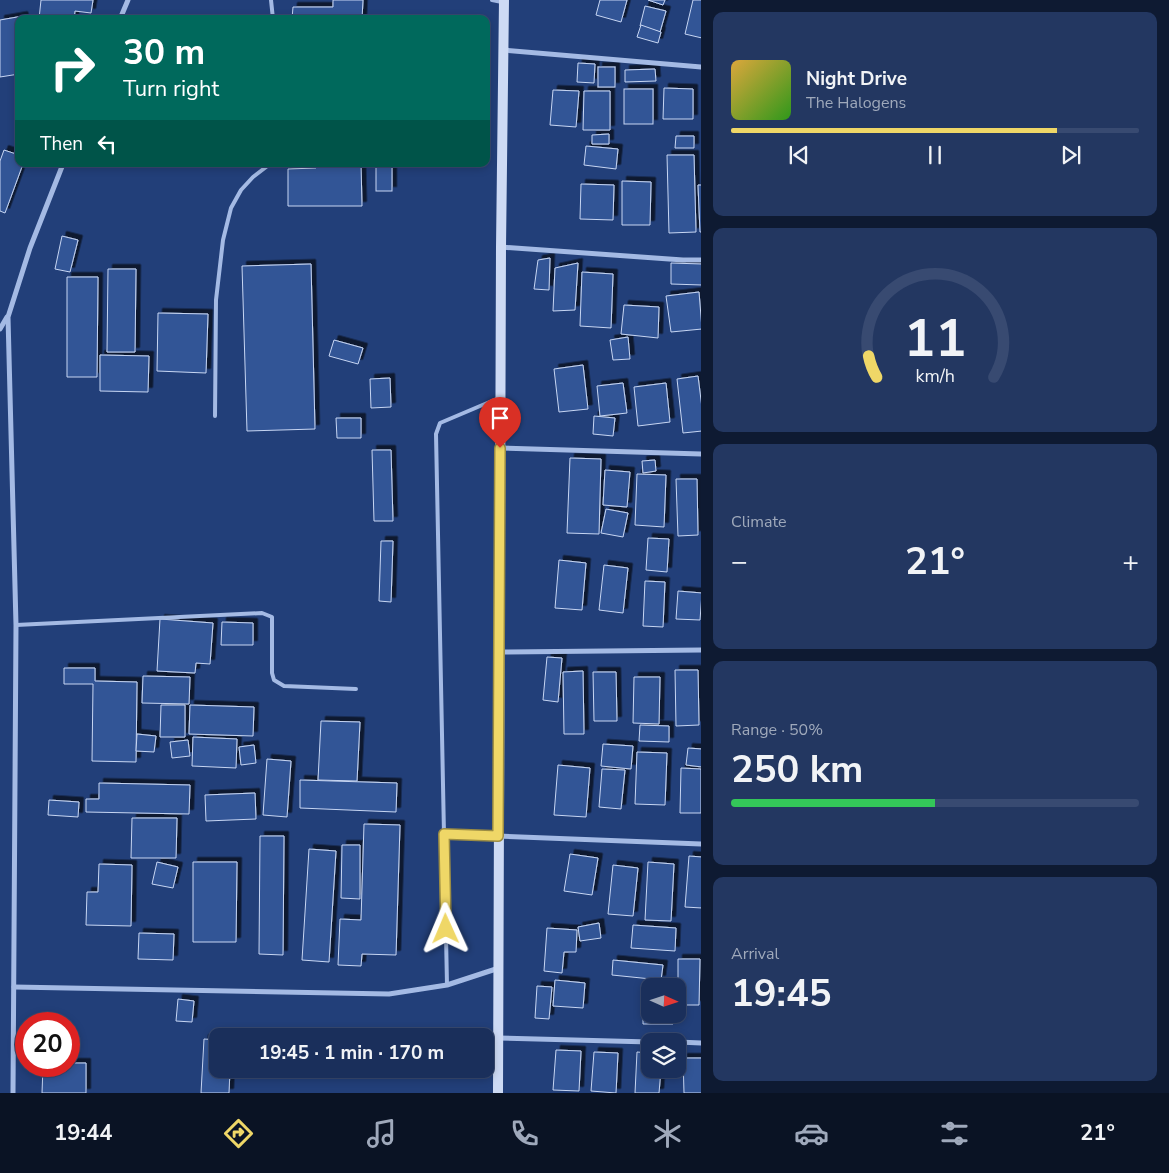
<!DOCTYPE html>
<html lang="en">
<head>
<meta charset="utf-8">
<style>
  :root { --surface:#1a2f5b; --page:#233761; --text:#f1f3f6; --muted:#9fa9bb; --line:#384a71; --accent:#efd767 }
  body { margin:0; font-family:"Nunito Sans",sans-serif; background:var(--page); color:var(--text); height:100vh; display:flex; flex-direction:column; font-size:19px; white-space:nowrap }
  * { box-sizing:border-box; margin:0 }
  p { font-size:16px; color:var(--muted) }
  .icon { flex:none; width:28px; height:28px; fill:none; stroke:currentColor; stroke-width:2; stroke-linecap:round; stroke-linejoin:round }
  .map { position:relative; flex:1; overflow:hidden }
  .panel { display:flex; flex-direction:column; gap:12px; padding:12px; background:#0e1a32; width:468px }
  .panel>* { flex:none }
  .hud { position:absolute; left:15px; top:15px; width:475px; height:152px; border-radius:10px; box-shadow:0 2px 8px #0003,0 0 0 1px var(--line); background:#00695c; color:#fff; overflow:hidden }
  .needle { width:32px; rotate:93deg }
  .controls { position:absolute; left:641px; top:978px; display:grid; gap:10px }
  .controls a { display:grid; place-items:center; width:45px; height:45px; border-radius:10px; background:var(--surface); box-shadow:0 2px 8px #0003,0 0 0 1px var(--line); font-size:25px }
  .speed { position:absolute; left:15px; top:1012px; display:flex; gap:10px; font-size:25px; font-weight:700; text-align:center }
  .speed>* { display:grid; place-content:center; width:65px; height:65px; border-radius:50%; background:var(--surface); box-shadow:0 2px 8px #0003,0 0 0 1px var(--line); line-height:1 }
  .speed .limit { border:8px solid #d22; background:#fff; color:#111 }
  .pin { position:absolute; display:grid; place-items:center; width:42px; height:42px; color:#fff; margin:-51px -21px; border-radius:50% 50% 50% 0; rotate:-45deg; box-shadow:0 0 5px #0007 }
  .pin .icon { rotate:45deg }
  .me { position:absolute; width:55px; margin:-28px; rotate:359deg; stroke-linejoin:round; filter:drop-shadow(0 0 4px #0008) }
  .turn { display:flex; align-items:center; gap:18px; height:105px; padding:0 25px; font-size:22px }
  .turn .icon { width:65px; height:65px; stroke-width:2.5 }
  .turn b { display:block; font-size:35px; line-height:42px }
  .then { display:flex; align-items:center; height:48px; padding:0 25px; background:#0003; gap:10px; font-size:19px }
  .big { font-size:38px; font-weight:700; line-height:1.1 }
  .panel .widget { flex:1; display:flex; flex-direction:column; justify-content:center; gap:8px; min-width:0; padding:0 18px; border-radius:10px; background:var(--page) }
  .panel .dial { align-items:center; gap:0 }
  .dial svg { height:130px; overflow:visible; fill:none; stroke:var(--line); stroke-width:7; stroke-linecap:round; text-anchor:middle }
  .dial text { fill:var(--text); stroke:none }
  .song { display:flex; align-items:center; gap:15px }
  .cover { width:60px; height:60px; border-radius:8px; background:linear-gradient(135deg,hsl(40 70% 55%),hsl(110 70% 35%)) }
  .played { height:5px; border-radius:2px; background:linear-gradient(90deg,var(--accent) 80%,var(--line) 80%) }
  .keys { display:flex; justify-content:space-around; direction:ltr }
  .heat { display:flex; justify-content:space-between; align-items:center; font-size:28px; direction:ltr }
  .charge { height:8px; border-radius:4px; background:linear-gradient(90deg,#34c759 50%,var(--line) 0) }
  .trip { position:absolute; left:209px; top:1028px; width:285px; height:50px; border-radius:10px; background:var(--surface); box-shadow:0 2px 8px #0003,0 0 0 1px var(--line); font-weight:700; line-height:50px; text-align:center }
  .tab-bar { display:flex; height:80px; justify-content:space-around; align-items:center; background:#0a1324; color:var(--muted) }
  .tab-bar .icon { width:35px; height:35px }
  .tab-bar .on { color:var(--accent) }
  .tab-bar b { font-size:22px; color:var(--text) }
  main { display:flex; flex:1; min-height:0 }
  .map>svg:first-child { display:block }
  .building { fill:#325496; stroke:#c7d6f3; filter:url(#shadow) }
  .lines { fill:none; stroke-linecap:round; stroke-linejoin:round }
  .lane { stroke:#a4bae4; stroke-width:4 }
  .street { stroke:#a4bae4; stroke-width:5 }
  .secondary { stroke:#cddaf4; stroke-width:10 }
  .route-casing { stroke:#9b8c43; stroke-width:12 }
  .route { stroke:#efd767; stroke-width:9 }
</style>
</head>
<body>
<main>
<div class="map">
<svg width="702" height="1093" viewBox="0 0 702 1093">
  <defs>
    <filter id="shadow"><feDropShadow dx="4.5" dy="-4.5" stdDeviation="0" flood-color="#0009"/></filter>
  </defs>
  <rect width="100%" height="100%" fill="#223f79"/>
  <g class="building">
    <polygon points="41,0 93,0 91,13 75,11 74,19 39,19"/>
    <polygon points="333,0 363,0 362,19 292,19 293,7 333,7"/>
    <polygon points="600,0 627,0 621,22 596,15"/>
    <polygon points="648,0 665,0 663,5"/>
    <polygon points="693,0 702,0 702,38 685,34"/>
    <polygon points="645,6 666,11 660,32 640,26"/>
    <polygon points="23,16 24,19 19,19 19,74 0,77 0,20"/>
    <polygon points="641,25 661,32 658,43 637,37"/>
    <polygon points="578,63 595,64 594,83 577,82"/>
    <rect x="598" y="67" width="17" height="20"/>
    <polygon points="655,69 656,81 625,82 625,70"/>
    <polygon points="664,88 693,89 693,119 663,119"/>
    <rect x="624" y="89" width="29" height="35"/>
    <polygon points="553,90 579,91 576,127 550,125"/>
    <polygon points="584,91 610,91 610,130 583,130"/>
    <polygon points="609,134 609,144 592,144 592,135"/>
    <polygon points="676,136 694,136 694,148 675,148"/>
    <polygon points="586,146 618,149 616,169 584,165"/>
    <polygon points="4,150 19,155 19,164 23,164 5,213 0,211 0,161"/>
    <polygon points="667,155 694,155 696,232 669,233"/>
    <polygon points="316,164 361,164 362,206 288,206 288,169 316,168"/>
    <rect x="376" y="164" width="16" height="27"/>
    <polygon points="622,181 651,182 650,225 622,225"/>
    <polygon points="581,184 614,185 613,220 580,219"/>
    <polygon points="698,185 702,185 702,232 700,232"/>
    <polygon points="62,236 78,240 70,272 55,269"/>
    <polygon points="550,258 549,290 534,289 538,260"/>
    <polygon points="578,263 575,310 553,311 555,268"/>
    <polygon points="671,263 702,264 702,285 671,284"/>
    <polygon points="311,264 315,429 247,431 242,266"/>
    <polygon points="108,269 136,269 135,352 107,352"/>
    <polygon points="582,272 613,274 611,328 580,326"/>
    <polygon points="67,277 98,277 97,377 67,377"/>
    <polygon points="699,292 702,329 671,332 666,296"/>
    <polygon points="624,305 659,307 658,338 621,334"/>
    <polygon points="158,313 208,314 206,373 157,371"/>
    <polygon points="628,337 630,359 613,360 610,340"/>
    <polygon points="334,340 363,348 358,364 329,356"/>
    <polygon points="100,355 149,356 148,392 100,391"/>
    <polygon points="583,365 588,409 559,412 554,369"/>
    <polygon points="698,376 702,408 702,431 683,433 677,379"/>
    <polygon points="390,378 391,407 371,408 370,379"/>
    <polygon points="623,383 627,413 600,416 597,386"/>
    <polygon points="666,383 670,422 638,426 634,387"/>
    <polygon points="594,416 615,418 613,436 593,434"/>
    <polygon points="336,418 361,418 361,438 337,438"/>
    <polygon points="372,450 391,450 393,521 374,521"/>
    <polygon points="570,458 601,459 599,534 567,533"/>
    <polygon points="655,460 656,471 643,473 642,461"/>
    <polygon points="605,470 630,472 627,507 603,505"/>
    <polygon points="637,474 666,475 664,527 635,525"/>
    <polygon points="676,479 697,479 698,535 678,536"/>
    <polygon points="606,509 628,513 623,537 601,533"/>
    <polygon points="648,538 669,539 667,572 646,570"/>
    <polygon points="381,541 393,541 391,602 379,601"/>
    <polygon points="559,560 586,563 582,610 555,608"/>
    <polygon points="604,565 628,568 623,613 599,610"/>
    <polygon points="645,581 665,582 663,627 643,626"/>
    <polygon points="678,591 702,593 700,620 676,619"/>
    <polygon points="160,619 213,623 210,664 196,663 195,673 157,671"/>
    <polygon points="222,622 253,623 253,645 221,645"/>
    <polygon points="547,657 562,658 558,702 543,700"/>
    <polygon points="64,668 95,668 95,681 137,682 136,762 92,761 93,684 64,684"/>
    <polygon points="675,670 698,670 699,725 676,726"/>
    <polygon points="583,671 584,734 564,734 563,672"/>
    <polygon points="593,672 616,672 617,721 594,721"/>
    <polygon points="143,676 190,677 189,704 142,703"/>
    <polygon points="634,677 660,677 659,724 633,723"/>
    <polygon points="161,705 185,705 185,737 160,737"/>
    <polygon points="190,705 254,707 253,736 189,734"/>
    <polygon points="321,721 360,722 357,781 318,780"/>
    <polygon points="640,725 669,726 669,742 639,741"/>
    <polygon points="137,734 156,736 154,752 136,751"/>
    <polygon points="193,737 237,739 236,768 192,766"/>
    <polygon points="188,740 190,756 172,758 170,742"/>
    <polygon points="603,744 633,746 631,769 601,766"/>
    <polygon points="254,745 256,763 241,765 239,747"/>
    <polygon points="688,748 702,749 702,767 686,765"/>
    <polygon points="637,752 667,753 665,805 635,804"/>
    <polygon points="267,759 291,761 287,817 263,815"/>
    <polygon points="558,765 590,768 586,817 554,815"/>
    <polygon points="681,768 701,769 701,813 680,813"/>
    <polygon points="602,769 625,770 621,809 599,807"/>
    <polygon points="300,780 397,783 396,812 300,808"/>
    <polygon points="99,783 190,785 189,814 86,812 86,799 99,799"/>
    <polygon points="255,793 256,819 206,821 205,795"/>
    <polygon points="49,800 79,802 78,817 48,815"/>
    <polygon points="132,818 177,818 176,858 131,858"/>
    <polygon points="364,824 400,825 396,955 362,954 361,966 338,965 340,919 361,920"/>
    <polygon points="260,836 284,836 283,955 259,954"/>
    <polygon points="342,845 360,845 360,899 341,898"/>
    <polygon points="309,849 336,851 329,962 302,960"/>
    <polygon points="570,854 598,858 592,895 564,891"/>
    <polygon points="689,856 702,857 702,908 685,907"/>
    <polygon points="157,862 178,867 173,888 152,884"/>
    <polygon points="193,862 237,862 236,942 193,942"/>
    <polygon points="648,862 674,864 671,921 645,920"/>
    <polygon points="99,864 132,865 131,926 86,925 87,892 98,892"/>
    <polygon points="613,865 638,868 633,916 608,914"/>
    <polygon points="599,923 601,938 580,941 578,927"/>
    <polygon points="633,925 676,928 675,951 631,948"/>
    <polygon points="547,928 577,930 576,952 564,952 562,973 544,971"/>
    <polygon points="139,933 174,934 173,960 138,959"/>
    <polygon points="678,959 700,959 699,1005 678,1005"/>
    <polygon points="613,960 663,965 661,980 612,975"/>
    <polygon points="555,980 585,983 583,1008 553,1006"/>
    <polygon points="537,986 552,987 549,1019 535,1018"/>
    <polygon points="178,999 194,1001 192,1022 176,1021"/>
    <polygon points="643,1007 650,1007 650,1014 674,1014 673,1024 643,1024"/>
    <polygon points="204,1039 218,1040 218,1069 230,1069 229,1093 201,1093"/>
    <polygon points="556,1050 581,1051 579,1091 553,1090"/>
    <polygon points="594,1052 618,1053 616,1093 591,1091"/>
    <polygon points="637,1052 650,1053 650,1069 661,1069 659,1093 635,1093"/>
    <polygon points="683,1058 702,1058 702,1093 684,1093"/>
    <polygon points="69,1063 86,1063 86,1093 42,1093 43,1066 69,1066"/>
  </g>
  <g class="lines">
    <g class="lane">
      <polyline points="271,0 273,19"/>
      <polyline points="492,0 502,2"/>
      <polyline points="215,416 216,300 223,240 231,208 241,190 253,177 270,164"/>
      <polyline points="16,625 262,613 272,617 272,673 274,680 284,686 356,689"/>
      <polyline points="444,834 497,836"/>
      <polyline points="447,985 436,434 440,423 499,398"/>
    </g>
    <g class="street">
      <polyline points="120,19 128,0"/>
      <polyline points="503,50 702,67"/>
      <polyline points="501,247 683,260 702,260"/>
      <polyline points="0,329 7,317"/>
      <polyline points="500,448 702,454"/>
      <polyline points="500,652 702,650"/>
      <polyline points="498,836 702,844"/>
      <polyline points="14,987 389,994 447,985 499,968"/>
      <polyline points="498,1038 650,1042"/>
      <polyline points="678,1042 702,1043"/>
      <polyline points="13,1093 16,625 8,317 30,248 63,164"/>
    </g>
    <polyline class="secondary" points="498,1093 501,247 504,0"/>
  </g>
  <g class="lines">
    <g class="route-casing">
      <polyline id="route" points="446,929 444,834 498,836 500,448"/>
    </g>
    <use href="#route" class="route"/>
  </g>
</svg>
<div class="controls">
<a><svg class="needle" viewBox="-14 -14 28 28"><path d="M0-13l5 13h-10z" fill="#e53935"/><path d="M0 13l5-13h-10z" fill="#9fa9bb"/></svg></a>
<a><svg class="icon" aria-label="layers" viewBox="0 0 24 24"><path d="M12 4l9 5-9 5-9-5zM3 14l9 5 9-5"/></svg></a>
</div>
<div class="speed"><div class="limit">20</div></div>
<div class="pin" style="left:500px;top:448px;background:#d93025"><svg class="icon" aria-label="arrive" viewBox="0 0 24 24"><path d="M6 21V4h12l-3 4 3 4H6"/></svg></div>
<svg class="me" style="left:446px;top:929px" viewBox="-20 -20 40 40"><path d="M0-17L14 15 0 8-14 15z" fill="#efd767" stroke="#fff" stroke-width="4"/></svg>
<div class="trip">19:45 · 1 min · 170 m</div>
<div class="hud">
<div class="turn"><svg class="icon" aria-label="right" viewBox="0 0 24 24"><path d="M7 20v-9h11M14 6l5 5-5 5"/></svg><div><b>30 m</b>Turn right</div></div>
<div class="then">Then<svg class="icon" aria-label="left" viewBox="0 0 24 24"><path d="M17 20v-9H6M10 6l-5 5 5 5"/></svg></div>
</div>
</div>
<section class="panel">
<div class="widget">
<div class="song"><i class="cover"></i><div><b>Night Drive</b><p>The Halogens</p></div></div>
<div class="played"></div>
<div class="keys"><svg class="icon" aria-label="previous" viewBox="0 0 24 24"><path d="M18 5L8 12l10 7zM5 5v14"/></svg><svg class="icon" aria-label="pause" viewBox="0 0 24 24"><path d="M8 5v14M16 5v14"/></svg><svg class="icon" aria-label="next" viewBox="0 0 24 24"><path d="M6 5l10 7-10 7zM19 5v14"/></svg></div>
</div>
<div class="widget dial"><svg viewBox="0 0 100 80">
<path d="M14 69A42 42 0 1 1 86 69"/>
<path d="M14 69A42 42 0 0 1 9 56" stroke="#efd767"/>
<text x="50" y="56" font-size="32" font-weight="700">11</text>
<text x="50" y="72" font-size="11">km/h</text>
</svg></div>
<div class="widget"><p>Climate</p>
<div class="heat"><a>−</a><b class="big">21°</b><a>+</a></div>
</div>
<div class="widget"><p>Range · 50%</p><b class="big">250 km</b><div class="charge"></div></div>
<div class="widget"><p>Arrival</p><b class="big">19:45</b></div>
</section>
</main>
<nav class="tab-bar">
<b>19:44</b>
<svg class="icon on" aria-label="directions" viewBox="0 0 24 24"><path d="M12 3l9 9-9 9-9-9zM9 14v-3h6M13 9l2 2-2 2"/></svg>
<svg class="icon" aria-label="music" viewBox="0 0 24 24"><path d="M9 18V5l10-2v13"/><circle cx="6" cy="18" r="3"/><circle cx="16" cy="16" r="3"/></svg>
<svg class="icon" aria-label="phone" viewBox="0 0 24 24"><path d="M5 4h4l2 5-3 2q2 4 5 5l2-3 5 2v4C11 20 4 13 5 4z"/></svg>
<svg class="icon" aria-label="climate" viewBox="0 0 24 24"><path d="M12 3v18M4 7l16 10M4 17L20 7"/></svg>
<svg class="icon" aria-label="car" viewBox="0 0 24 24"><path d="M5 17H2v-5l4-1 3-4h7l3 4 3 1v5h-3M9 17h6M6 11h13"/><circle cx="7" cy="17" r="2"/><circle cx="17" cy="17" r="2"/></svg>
<svg class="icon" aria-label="filters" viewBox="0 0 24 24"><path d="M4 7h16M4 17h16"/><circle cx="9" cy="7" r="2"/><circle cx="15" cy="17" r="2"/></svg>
<b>21°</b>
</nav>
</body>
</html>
